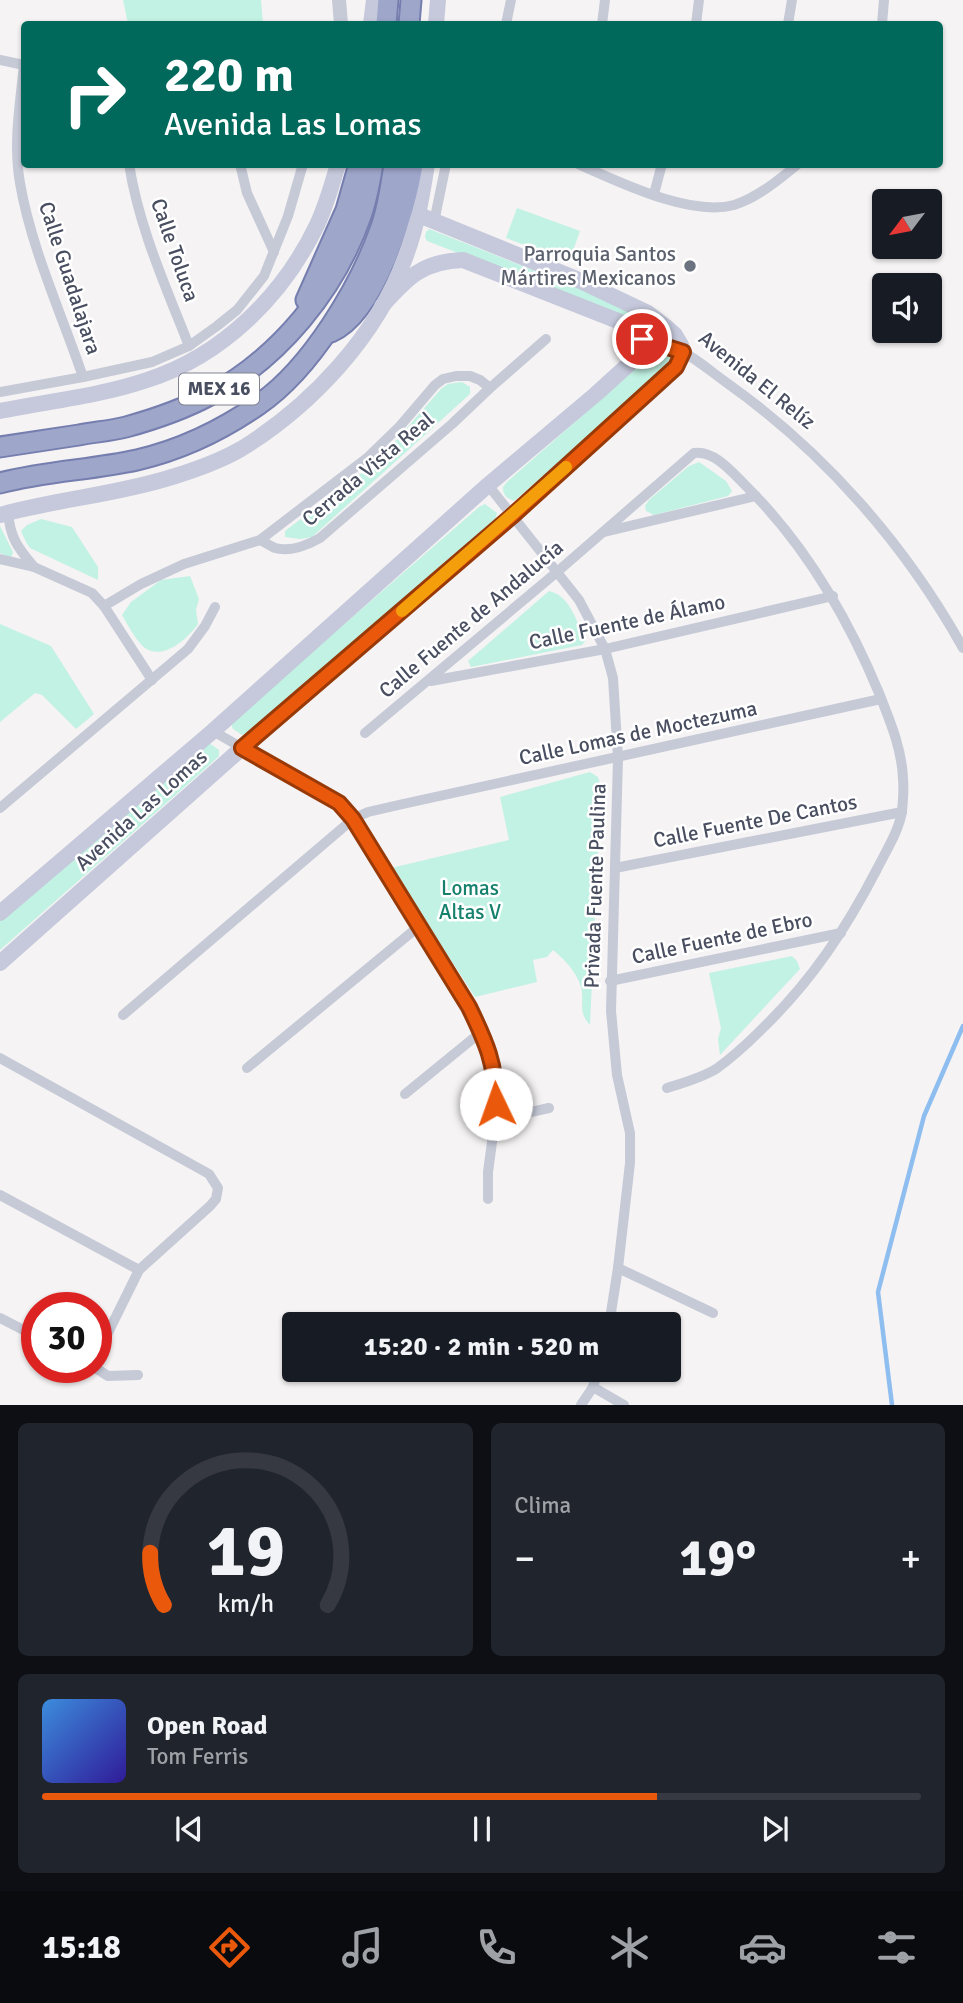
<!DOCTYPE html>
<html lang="es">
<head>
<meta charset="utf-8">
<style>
  :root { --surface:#171b24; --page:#20242c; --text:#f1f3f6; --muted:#9ea1a6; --line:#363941; --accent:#ea580c }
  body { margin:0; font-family:Signika,sans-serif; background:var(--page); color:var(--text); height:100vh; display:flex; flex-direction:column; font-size:26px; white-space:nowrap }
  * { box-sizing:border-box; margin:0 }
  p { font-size:23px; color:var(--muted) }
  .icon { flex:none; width:38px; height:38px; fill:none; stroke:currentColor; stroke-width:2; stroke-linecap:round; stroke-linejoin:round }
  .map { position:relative; height:1405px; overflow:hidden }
  .panel { display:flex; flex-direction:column; gap:18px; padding:18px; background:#0d0f14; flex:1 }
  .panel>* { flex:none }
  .banner { position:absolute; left:21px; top:21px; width:922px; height:147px; border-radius:7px; box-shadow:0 2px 5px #0004; background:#00695c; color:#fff; overflow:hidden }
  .needle { width:46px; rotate:238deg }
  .buttons { position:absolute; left:872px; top:189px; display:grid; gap:14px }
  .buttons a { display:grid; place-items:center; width:70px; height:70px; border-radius:7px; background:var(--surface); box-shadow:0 2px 5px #0004; font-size:35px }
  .speed { position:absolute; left:21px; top:1292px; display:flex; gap:14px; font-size:35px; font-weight:700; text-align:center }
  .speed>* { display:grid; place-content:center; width:91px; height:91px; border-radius:50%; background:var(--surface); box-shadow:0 2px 5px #0004; line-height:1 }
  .speed .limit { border:10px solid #d22; background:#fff; color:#111 }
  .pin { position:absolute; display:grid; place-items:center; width:60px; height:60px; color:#fff; margin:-30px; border:4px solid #fff; border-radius:50%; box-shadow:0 2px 7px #0007 }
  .me { position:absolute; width:77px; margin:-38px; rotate:357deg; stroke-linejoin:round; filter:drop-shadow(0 0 5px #0008) }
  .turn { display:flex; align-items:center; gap:24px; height:147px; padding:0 28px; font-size:32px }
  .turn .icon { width:91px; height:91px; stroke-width:2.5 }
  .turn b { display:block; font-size:49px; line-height:60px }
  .big { font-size:52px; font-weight:700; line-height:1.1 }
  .panel .tile { flex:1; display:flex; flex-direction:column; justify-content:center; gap:10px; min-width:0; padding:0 24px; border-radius:10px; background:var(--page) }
  .panel .dial { align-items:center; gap:0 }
  .dial svg { height:182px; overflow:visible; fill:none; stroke:var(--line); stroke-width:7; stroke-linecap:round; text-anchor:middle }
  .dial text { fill:var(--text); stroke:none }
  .song { display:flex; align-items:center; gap:21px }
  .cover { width:84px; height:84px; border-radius:10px; background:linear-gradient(135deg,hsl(210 70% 55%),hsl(250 70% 35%)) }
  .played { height:7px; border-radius:4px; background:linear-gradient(90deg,var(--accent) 70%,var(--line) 70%) }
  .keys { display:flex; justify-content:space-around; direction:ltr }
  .heat { display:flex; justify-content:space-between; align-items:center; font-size:38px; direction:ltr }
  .panel .tiles { flex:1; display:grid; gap:18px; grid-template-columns:1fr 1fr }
  .tile:last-child { grid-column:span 2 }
  .trip { position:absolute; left:282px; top:1312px; width:399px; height:70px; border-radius:7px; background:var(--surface); box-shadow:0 2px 5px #0004; font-weight:700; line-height:70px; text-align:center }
  .tab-bar { display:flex; height:112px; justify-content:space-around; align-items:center; background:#090b0e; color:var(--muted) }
  .tab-bar .icon { width:49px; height:49px }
  .tab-bar .selected { color:var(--accent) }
  .tab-bar b { font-size:32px; color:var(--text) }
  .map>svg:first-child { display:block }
  .green { fill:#c2f2e3 }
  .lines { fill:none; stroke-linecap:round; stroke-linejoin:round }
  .stream { stroke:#8ebdf0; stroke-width:4.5 }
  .trunk-casing { stroke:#757eae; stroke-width:23 }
  .minor { stroke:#c6cad7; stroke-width:10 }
  .tertiary { stroke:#c6cad7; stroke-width:14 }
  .secondary { stroke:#c5c9db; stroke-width:16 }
  .trunk { stroke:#9ea6ca; stroke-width:19 }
  .route-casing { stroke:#983908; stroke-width:18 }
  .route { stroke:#ea580c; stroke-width:12 }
  .slow { stroke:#f59e0b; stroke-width:12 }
  .worship-dot { fill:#6b7280; stroke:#fff; stroke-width:2.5 }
  .labels { text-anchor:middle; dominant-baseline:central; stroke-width:5; stroke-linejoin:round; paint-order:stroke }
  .shield { fill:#fff; stroke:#808490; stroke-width:2 }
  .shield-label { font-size:19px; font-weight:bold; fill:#494f61 }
  .street-label { font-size:21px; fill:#494f61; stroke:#fff }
  .worship-label { font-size:21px; fill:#5b616d; stroke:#fff; text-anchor:end }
  .park-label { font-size:21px; fill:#15816c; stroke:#fff }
</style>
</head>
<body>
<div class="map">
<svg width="963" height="1405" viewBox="0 0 963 1405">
  <rect width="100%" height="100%" fill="#f5f3f3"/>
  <g class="green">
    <polygon points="123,0 261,0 263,24 128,24"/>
    <polygon points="517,208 580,231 569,262 506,238"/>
    <polygon points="429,229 632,309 638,312 638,318 634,321 427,241 425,237 426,232"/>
    <path d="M660,352l10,4 2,7 -4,7 -154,131c-8,-3 -11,-6 -11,-14l4,-5 143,-126z"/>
    <polygon points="462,382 470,387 470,394 312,537 300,539 285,537 285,531 379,460 441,389 448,384"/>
    <polygon points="699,462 726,481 732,491 728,496 654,515 646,511 645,506 649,500 689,466"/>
    <polygon points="485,504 497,513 495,521 246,733 242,735 233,729 231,724 235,719 479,507"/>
    <polygon points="41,519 72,527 98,567 98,580 30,548 26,542 21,531 27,525"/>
    <polygon points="0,526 13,552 11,558 0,553"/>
    <path d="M190,576l9,23 -3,11 2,14c-10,14 -34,37 -53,24 -9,-7 -17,-23 -23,-33l9,-13 30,-22z"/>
    <path d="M549,591c22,5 27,31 37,49l-4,5 -111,22 -3,-6z"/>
    <polygon points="0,624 51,646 94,714 76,729 42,695 35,693 0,722"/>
    <polygon points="209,743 219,750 219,756 206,768 0,950 0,921"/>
    <path d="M590,772l8,5 3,10 -11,238c-13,-14 -5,-21 -9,-38 -5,-16 -16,-27 -28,-37l-6,7 -14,3 4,22 -62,15 -84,-129 118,-28 -9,-43z"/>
    <polygon points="792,956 797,961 800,969 720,1055 718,1039 721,1028 709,973"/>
  </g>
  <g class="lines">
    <polyline class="stream" points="892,1405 878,1292 924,1116 963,1026"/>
    <g class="trunk-casing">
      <g id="trunk">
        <polyline points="386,24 388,0"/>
        <polyline points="409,24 411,0"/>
        <polyline points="306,300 346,210 359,164"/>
        <path d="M331,332c44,-19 75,-122 82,-168"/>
        <path d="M0,447c26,-4 52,-8 79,-12 15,-3 32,-4 47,-8 29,-8 58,-18 84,-32 69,-37 125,-105 151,-179 6,-16 9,-34 12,-52"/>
        <path d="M0,483c45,-12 92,-13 137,-23 43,-10 85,-30 121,-55 53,-36 102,-118 123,-178 7,-20 10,-42 13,-63"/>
      </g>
    </g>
    <g class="minor">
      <polyline points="506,24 511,0"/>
      <polyline points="602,24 605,0"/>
      <polyline points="696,24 699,0"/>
      <polyline points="788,24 792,0"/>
      <polyline points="882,24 884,0"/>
      <polyline points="0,60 24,65"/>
      <path d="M24,65c-4,39 -11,79 -4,118 11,65 42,132 63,194"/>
      <path d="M129,164c10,64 37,123 60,182"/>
      <polyline points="240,164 247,193 274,252"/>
      <path d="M578,164c41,18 112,53 156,41 23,-7 46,-26 64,-41"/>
      <polyline points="654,194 662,164"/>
      <polyline points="434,222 446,164"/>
      <path d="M642,339c13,4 29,7 41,13 15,8 30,21 44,31 97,69 178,161 236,265"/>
      <polyline points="0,392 83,377 152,362 189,346 217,326 237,310 264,276 288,216 303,164"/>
      <polyline points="488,485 579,600 605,649 613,678 618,758 611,1011 617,1075 630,1133 630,1163 618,1268 609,1325"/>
      <path d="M8,512c2,26 10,36 26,55"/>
      <polyline points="604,532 756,496"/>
      <path d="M260,540c5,2 10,6 15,8 15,4 33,-3 45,-10l132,-114 38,-36 56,-49"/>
      <polyline points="0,559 34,567 92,593 104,606 152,680"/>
      <polyline points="104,606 141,584 184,564 260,540 367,458 400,426 435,385 443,379 456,376 470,376 480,380 490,388"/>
      <polyline points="431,681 605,649 833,596"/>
      <polyline points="213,731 345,808 382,864 418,927 469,1007 489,1048 493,1064 496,1088 495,1120 488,1172 488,1199"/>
      <path d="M365,733l192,-161 137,-119c20,-3 38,19 51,32 60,59 102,131 134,208 11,28 23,56 24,86 1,10 0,22 -1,32 -3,20 -16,40 -25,58 -31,60 -65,111 -113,158 -15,15 -31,30 -48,42 -15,9 -33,14 -49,19"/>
      <polyline points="0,808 188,649 205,626 215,607"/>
      <polyline points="615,868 902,812"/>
      <polyline points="610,981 841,933"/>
      <polyline points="123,1015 353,819 368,812 403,804 881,699"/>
      <polyline points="0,1058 209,1174 218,1188 216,1199 210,1206 139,1270 96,1357"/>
      <polyline points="247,1068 418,927"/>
      <polyline points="405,1094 481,1032"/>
      <polyline points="495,1120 549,1108"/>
      <polyline points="0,1195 139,1270"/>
      <polyline points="618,1268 713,1313"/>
      <polyline points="0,1318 37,1337"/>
      <polyline points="94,1367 108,1376 138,1375"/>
      <polyline points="593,1387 624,1405"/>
      <polyline points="581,1405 593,1387 598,1370"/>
    </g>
    <polyline class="tertiary" points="339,0 341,24"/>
    <g class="secondary">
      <polyline points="371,24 374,0"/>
      <polyline points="436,24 438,0"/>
      <path d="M0,411c49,-10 100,-15 147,-31 75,-24 136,-84 170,-155 9,-19 15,-40 21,-61"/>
      <path d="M0,515c57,-16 115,-20 172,-38 23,-7 48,-16 69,-28 70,-43 136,-113 164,-191 12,-31 17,-62 22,-94"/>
      <path d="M0,913l213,-182 275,-246 108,-91 43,-39 5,-8c-2,-14 -15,-20 -26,-26l-155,-61c-40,1 -56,18 -81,46"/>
      <polyline points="0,963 242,748 511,516 664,379 681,359 683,352 681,345 675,335 665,326 648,313 574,278 419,215"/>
    </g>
    <use href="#trunk" class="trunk"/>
  </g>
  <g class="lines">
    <g class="route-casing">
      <path id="route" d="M496,1104c0,-40 -10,-62 -27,-97l-116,-188 -14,-16 -97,-55 270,-232 164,-149 7,-15 -41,-13"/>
    </g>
    <use href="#route" class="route"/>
    <polyline class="slow" points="402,611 566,467"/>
  </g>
  <circle class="worship-dot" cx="690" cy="266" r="7"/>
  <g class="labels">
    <rect class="shield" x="179" y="373.5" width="80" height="31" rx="5"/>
    <g class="shield-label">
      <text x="219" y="389">MEX 16</text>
    </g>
    <g class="street-label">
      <text transform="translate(175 250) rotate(71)">Calle Toluca</text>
      <text transform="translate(70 278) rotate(72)">Calle Guadalajara</text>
      <text transform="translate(757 380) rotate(39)">Avenida El Relíz</text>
      <text transform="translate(368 469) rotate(-40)">Cerrada Vista Real</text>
      <text transform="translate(471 619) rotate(-40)">Calle Fuente de Andalucía</text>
      <text transform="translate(627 622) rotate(-12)">Calle Fuente de Álamo</text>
      <text transform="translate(638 733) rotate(-12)">Calle Lomas de Moctezuma</text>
      <text transform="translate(141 810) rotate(-42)">Avenida Las Lomas</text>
      <text transform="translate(755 821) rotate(-11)">Calle Fuente De Cantos</text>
      <text transform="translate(595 886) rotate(-88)">Privada Fuente Paulina</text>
      <text transform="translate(722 938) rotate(-12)">Calle Fuente de Ebro</text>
    </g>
    <g class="worship-label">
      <text x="676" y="254">Parroquia Santos<tspan x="676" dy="24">Mártires Mexicanos</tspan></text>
    </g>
    <g class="park-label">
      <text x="470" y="888">Lomas<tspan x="470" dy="24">Altas V</tspan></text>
    </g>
  </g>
</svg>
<div class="buttons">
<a><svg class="needle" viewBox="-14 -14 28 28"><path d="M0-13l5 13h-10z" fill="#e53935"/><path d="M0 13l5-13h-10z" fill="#9ea1a6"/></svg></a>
<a><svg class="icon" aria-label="sound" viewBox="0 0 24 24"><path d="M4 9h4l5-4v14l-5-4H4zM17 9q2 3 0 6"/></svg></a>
</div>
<div class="speed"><div class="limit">30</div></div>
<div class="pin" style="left:642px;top:339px;background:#d93025"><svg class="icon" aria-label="arrive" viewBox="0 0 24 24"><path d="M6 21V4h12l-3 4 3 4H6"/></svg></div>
<svg class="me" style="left:496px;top:1104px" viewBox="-20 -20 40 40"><circle r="19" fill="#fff"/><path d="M0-13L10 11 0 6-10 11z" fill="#ea580c"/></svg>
<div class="trip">15:20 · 2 min · 520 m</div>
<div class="banner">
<div class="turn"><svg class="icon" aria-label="right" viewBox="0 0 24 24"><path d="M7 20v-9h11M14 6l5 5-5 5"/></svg><div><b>220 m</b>Avenida Las Lomas</div></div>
</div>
</div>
<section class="panel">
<div class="tiles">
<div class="tile dial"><svg viewBox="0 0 100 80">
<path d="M14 69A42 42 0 1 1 86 69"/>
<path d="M14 69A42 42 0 0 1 8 46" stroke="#ea580c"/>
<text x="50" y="56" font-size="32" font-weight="700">19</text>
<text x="50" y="72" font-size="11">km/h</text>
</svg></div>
<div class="tile"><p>Clima</p>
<div class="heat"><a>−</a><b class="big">19°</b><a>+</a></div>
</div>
<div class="tile">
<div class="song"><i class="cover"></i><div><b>Open Road</b><p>Tom Ferris</p></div></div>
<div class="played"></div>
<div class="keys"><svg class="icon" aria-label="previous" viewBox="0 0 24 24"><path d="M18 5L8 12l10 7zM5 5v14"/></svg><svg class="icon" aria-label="pause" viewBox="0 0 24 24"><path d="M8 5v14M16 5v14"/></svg><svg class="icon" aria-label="next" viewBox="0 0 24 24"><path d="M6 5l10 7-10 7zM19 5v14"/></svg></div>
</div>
</div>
</section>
<nav class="tab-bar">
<b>15:18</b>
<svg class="icon selected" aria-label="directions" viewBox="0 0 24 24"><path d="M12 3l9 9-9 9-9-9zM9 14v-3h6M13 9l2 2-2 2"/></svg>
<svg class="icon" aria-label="music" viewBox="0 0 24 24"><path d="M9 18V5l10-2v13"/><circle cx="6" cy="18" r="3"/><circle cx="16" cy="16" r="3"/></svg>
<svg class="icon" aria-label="phone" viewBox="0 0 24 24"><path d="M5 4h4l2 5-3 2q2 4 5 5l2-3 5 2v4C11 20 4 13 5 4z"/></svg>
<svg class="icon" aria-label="climate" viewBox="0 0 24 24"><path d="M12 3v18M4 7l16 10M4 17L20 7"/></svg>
<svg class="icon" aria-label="car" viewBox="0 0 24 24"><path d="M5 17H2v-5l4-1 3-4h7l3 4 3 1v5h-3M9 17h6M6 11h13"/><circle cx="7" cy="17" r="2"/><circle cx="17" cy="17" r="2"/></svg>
<svg class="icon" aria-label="filters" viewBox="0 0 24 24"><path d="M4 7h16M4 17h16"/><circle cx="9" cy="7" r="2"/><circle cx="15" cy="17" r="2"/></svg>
</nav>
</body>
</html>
